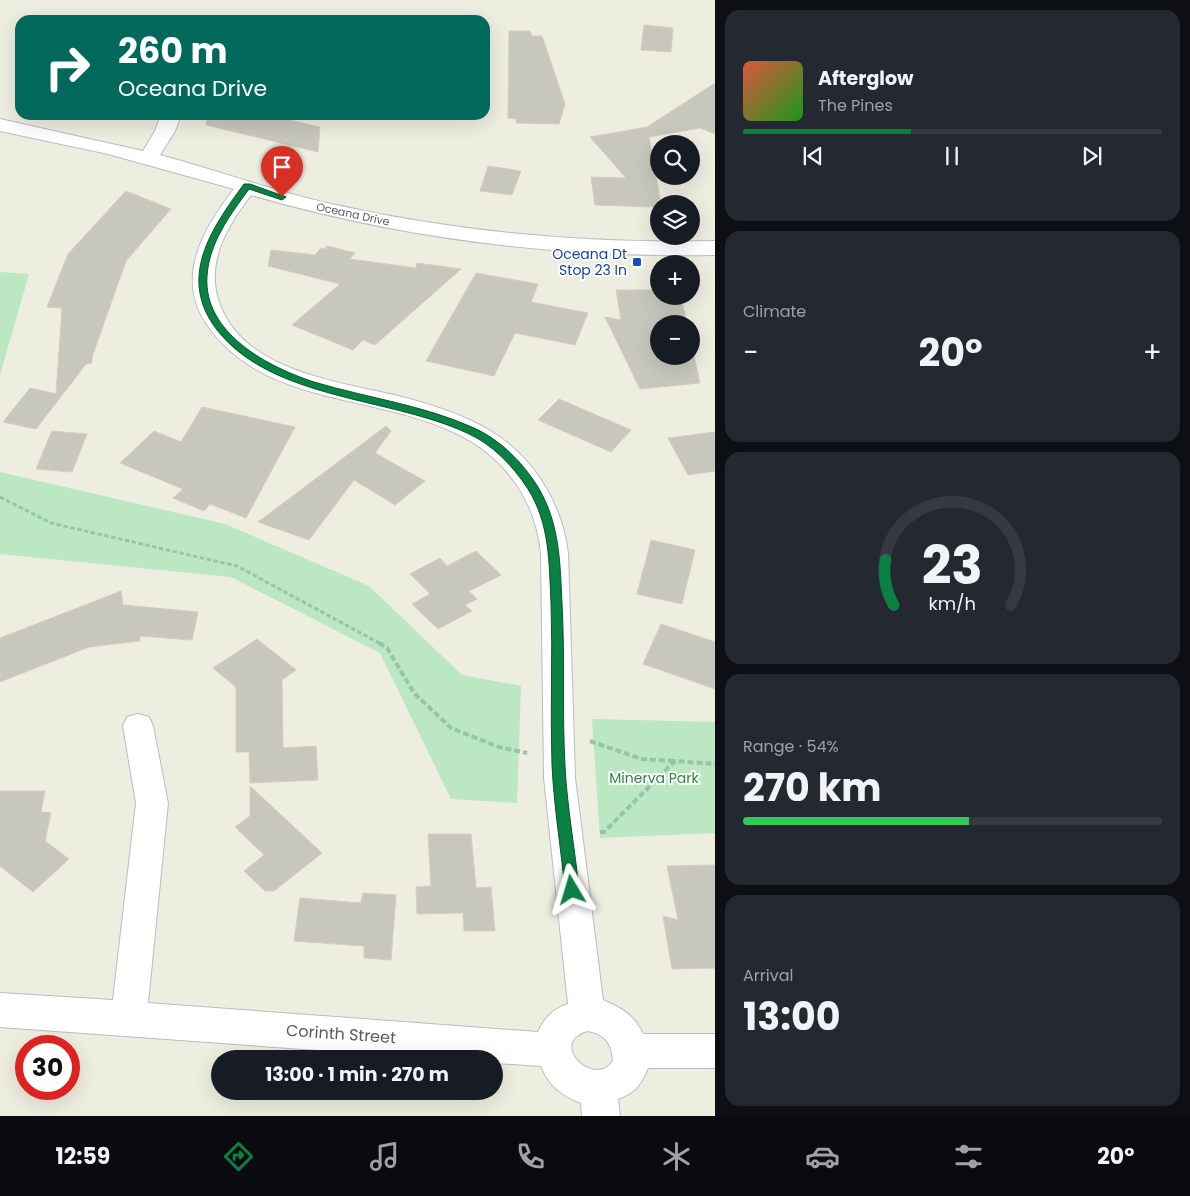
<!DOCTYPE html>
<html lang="en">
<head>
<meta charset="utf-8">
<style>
  :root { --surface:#171b24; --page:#242831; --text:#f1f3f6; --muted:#9ea1a6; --line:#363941; --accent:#0b8043 }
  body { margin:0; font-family:Poppins,sans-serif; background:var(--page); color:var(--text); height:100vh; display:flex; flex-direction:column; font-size:19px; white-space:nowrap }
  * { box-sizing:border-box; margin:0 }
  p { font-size:16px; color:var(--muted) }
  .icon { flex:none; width:28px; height:28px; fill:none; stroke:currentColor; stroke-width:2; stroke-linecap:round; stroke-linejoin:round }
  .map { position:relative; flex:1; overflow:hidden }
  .side { display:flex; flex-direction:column; gap:10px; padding:10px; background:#0d0f14; width:475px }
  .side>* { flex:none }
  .top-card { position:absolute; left:15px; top:15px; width:475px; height:105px; border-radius:15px; box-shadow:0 5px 20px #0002; background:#00695c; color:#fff; overflow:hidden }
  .buttons { position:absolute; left:650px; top:135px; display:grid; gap:10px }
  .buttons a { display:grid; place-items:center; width:50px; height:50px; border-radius:50%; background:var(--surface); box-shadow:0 5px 20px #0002; font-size:25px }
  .speed { position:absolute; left:15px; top:1035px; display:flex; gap:10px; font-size:25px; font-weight:700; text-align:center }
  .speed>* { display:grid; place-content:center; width:65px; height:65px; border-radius:50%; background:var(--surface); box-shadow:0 5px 20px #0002; line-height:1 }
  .speed .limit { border:8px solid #d22; background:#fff; color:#111 }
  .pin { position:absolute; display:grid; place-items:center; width:42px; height:42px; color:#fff; margin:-51px -21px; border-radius:50% 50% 50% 0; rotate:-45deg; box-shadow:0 0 5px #0007 }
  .pin .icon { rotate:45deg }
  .me { position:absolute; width:55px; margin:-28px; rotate:353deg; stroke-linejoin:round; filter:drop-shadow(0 0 4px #0008) }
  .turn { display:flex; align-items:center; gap:18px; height:105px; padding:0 20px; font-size:22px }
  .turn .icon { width:65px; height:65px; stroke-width:2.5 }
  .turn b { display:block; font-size:35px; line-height:42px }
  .big { font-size:38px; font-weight:700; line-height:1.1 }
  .side .widget { flex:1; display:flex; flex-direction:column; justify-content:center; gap:8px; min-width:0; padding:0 18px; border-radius:15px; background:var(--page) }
  .side .dial { align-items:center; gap:0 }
  .dial svg { height:130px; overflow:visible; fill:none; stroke:var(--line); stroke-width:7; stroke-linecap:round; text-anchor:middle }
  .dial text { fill:var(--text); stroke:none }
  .song { display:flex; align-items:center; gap:15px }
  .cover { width:60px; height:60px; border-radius:8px; background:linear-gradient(135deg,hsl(10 70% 55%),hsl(120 70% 35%)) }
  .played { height:5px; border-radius:2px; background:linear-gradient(90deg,var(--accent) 40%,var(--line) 40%) }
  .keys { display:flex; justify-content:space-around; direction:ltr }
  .heat { display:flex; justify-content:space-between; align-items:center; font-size:28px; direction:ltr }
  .charge { height:8px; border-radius:4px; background:linear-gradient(90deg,#34c759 54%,var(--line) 0) }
  .trip { position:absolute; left:211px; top:1050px; width:292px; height:50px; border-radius:25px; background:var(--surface); box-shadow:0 5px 20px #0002; font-weight:700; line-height:50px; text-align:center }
  .menu { display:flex; height:80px; justify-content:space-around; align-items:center; background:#090b0e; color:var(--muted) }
  .menu .icon { width:35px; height:35px }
  .menu .active { color:var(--accent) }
  .menu b { font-size:22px; color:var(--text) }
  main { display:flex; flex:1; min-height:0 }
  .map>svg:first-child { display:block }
  .green { fill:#bbe7c2 }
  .building { fill:#c8c7bd; stroke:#d2cfbe }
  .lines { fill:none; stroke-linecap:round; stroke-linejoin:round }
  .minor-casing { stroke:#bbbcc3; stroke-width:2 }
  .path-far1 { stroke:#93c7ab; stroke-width:3; stroke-dasharray:4.5 2.5; stroke-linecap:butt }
  .path { stroke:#93c7ab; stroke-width:4; stroke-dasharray:6 3; stroke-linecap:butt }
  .minor { fill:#fff; fill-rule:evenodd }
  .route { fill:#0b8043; stroke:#07532c }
  .transit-dot { fill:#1a4fb4; stroke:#fff; stroke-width:2 }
  .labels { text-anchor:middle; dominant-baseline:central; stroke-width:4; stroke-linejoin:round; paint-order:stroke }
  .far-street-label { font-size:11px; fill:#595b62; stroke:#fff }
  .transit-label { font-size:14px; fill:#164399; stroke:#fff; text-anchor:end }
  .park-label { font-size:14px; fill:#2f8442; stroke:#fff }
  .near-street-label { font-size:16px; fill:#595b62; stroke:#fff }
</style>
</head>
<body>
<main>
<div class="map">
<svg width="715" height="1116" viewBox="0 0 715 1116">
  <rect width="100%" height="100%" fill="#edede0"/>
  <g class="green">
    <polygon points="0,272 29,274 0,375"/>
    <polygon points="0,472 225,524 369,586 462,675 521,686 517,803 451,799 380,653 231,577 0,554"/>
    <polygon points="592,719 715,722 715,833 600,838"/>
  </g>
  <g class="building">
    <polygon points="644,25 673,28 671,52 641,50"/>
    <polygon points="509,31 530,31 532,36 542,36 565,104 559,124 516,123 516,119 508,118"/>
    <polygon points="715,83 715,134 700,128 649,137 661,204 659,204 659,214 650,205 650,207 595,205 591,177 626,178 590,137 647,127"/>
    <polygon points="208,115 269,115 320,127 318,152 206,125"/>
    <polygon points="488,166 521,171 512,195 480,191"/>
    <polygon points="126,191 171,209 126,261 92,357 92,363 86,364 36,429 3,422 30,388 56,394 62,308 47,307 68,254"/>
    <polygon points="327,246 355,253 350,259 416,268 417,263 461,269 375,345 363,340 353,350 292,325 340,284 268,266 271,250 315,255 321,248 325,249"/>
    <polygon points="476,273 538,284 531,302 588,313 575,345 515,333 494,376 426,361"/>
    <polygon points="616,290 659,290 659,296 681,296 687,324 659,324 659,356 691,356 691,343 700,383 640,389 605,317 621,320"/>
    <polygon points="559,399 631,430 611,452 538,420"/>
    <polygon points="202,407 295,427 246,518 210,504 204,511 173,498 183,489 120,463 154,431 181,442"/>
    <polygon points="386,426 391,431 375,453 425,481 395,505 354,480 309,540 258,522"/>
    <polygon points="52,431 87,434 72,472 36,469"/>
    <polygon points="715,432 715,471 688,475 668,438"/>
    <polygon points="651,540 695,550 682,604 637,594"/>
    <polygon points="476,551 501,575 469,591 477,599 465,605 472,611 438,629 412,604 430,594 410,574 440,558 447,566"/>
    <polygon points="121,591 123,605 198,612 192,640 140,636 140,641 89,647 0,682 0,638"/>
    <polygon points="661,624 715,642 715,689 643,664"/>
    <polygon points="257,639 296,670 282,680 283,748 316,746 318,780 250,783 249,752 236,752 236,687 213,668"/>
    <polygon points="250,786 322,853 274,891 265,891 244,871 264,855 235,827 250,816"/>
    <polygon points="0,791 45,791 41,812 51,813 45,841 69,859 33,892 0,866"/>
    <polygon points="428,834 471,834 476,888 491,887 495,931 464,931 463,913 417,914 416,887 431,886"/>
    <polygon points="715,865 715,968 672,969 663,916 678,920 667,866"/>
    <polygon points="363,893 396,895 391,960 364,958 364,946 294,941 300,898 361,903"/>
  </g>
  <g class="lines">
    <g class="minor-casing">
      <path id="minor" d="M161,115h20l-6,16 -15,24c56,15 110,35 167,48 128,29 257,41 388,38v14c-158,3 -312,-16 -464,-60 -23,30 -46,67 -32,107 23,68 115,79 175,93 33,8 66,18 95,35 44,26 73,73 79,123l7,225 28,222c19,8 31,15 40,34h72v34h-67c-7,17 -13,25 -30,31l2,17h-38l-1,-13c-20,-8 -32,-17 -40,-37l-46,-3v-4h-53l-442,-32v-34l113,7 23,-197 -13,-77 4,-9 11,-3 11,3 4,9 15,77 -20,200 390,29c7,-15 15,-23 30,-28l-24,-226 -3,-225c-5,-47 -29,-86 -69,-111 -84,-51 -207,-30 -266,-119 -31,-46 -2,-96 28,-134l-126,-35 -108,-23v-12l143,32 12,-20zM587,1031c17,2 25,13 26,29 -16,30 -67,-16 -26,-29z"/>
    </g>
    <polyline class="path-far1" points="0,497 51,523 237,566 381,644"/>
    <g class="path">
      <polyline points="379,643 387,648 414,693 451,728 499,747 527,753"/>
      <polyline points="590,741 641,759 675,761"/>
      <polyline points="600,832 604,832 675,761 715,764"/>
    </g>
    <use href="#minor" class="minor"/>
  </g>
  <path class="route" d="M244,184h6l36,13 -4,3 -33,-11c-19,26 -40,54 -42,87 -4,57 61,91 107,106 54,16 109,23 160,46 27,12 49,35 64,59 22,37 22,76 24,117 3,54 0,108 3,162 2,41 10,83 14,124l-2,5 -5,1 -5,-1 -2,-5c-4,-41 -11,-83 -13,-125 -2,-54 1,-109 -1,-163 -2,-39 -1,-78 -23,-113 -15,-23 -36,-45 -61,-56 -77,-36 -195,-33 -250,-103 -40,-52 -6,-101 27,-146z"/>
  <rect class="transit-dot" x="632" y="257" width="10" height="10" rx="2.5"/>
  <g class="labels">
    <g class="far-street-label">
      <text transform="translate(353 214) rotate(12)">Oceana Drive</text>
    </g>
    <g class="transit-label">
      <text x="627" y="254">Oceana Dt<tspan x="627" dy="16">Stop 23 In</tspan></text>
    </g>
    <g class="park-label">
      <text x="654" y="778">Minerva Park</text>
    </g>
    <g class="near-street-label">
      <text transform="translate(341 1034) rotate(4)">Corinth Street</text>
    </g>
  </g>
</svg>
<div class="buttons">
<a><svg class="icon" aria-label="search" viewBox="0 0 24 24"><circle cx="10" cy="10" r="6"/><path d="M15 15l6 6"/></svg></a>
<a><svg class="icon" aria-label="layers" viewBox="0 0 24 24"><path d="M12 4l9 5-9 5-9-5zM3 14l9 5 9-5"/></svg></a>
<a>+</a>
<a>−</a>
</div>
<div class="speed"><div class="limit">30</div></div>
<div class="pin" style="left:282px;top:197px;background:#d93025"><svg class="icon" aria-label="arrive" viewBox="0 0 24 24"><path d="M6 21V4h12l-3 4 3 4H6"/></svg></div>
<svg class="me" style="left:572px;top:890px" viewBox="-20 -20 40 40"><path d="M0-17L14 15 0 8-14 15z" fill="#0b8043" stroke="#fff" stroke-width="4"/></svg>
<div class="trip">13:00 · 1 min · 270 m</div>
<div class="top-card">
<div class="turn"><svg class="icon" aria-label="right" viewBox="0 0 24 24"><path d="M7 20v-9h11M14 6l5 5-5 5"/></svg><div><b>260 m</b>Oceana Drive</div></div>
</div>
</div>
<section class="side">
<div class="widget">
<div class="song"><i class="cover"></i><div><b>Afterglow</b><p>The Pines</p></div></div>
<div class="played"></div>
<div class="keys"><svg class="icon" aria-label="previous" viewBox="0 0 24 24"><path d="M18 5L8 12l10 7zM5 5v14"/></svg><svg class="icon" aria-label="pause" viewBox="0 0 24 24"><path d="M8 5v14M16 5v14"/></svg><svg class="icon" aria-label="next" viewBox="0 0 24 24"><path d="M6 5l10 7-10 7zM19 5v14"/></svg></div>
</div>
<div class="widget"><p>Climate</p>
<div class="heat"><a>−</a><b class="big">20°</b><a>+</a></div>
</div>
<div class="widget dial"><svg viewBox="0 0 100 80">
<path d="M14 69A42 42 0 1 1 86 69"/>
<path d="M14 69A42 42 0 0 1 9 41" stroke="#0b8043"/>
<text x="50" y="56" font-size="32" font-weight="700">23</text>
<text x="50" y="72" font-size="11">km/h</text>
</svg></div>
<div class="widget"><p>Range · 54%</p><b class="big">270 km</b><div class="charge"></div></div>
<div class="widget"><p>Arrival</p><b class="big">13:00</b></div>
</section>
</main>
<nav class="menu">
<b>12:59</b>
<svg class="icon active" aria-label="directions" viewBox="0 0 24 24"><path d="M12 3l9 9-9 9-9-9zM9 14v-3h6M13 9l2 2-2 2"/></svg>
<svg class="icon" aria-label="music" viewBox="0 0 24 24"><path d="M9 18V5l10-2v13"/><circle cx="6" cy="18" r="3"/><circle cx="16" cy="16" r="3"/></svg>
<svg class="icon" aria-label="phone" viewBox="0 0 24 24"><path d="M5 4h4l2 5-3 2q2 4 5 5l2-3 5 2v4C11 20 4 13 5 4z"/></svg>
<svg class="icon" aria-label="climate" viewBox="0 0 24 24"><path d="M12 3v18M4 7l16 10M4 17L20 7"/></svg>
<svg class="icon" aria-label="car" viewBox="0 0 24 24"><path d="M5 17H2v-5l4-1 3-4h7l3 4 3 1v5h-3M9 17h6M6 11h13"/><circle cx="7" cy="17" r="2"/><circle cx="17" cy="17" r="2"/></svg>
<svg class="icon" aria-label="filters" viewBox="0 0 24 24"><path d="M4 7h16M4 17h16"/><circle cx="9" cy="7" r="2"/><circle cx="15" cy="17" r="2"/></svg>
<b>20°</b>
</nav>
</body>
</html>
